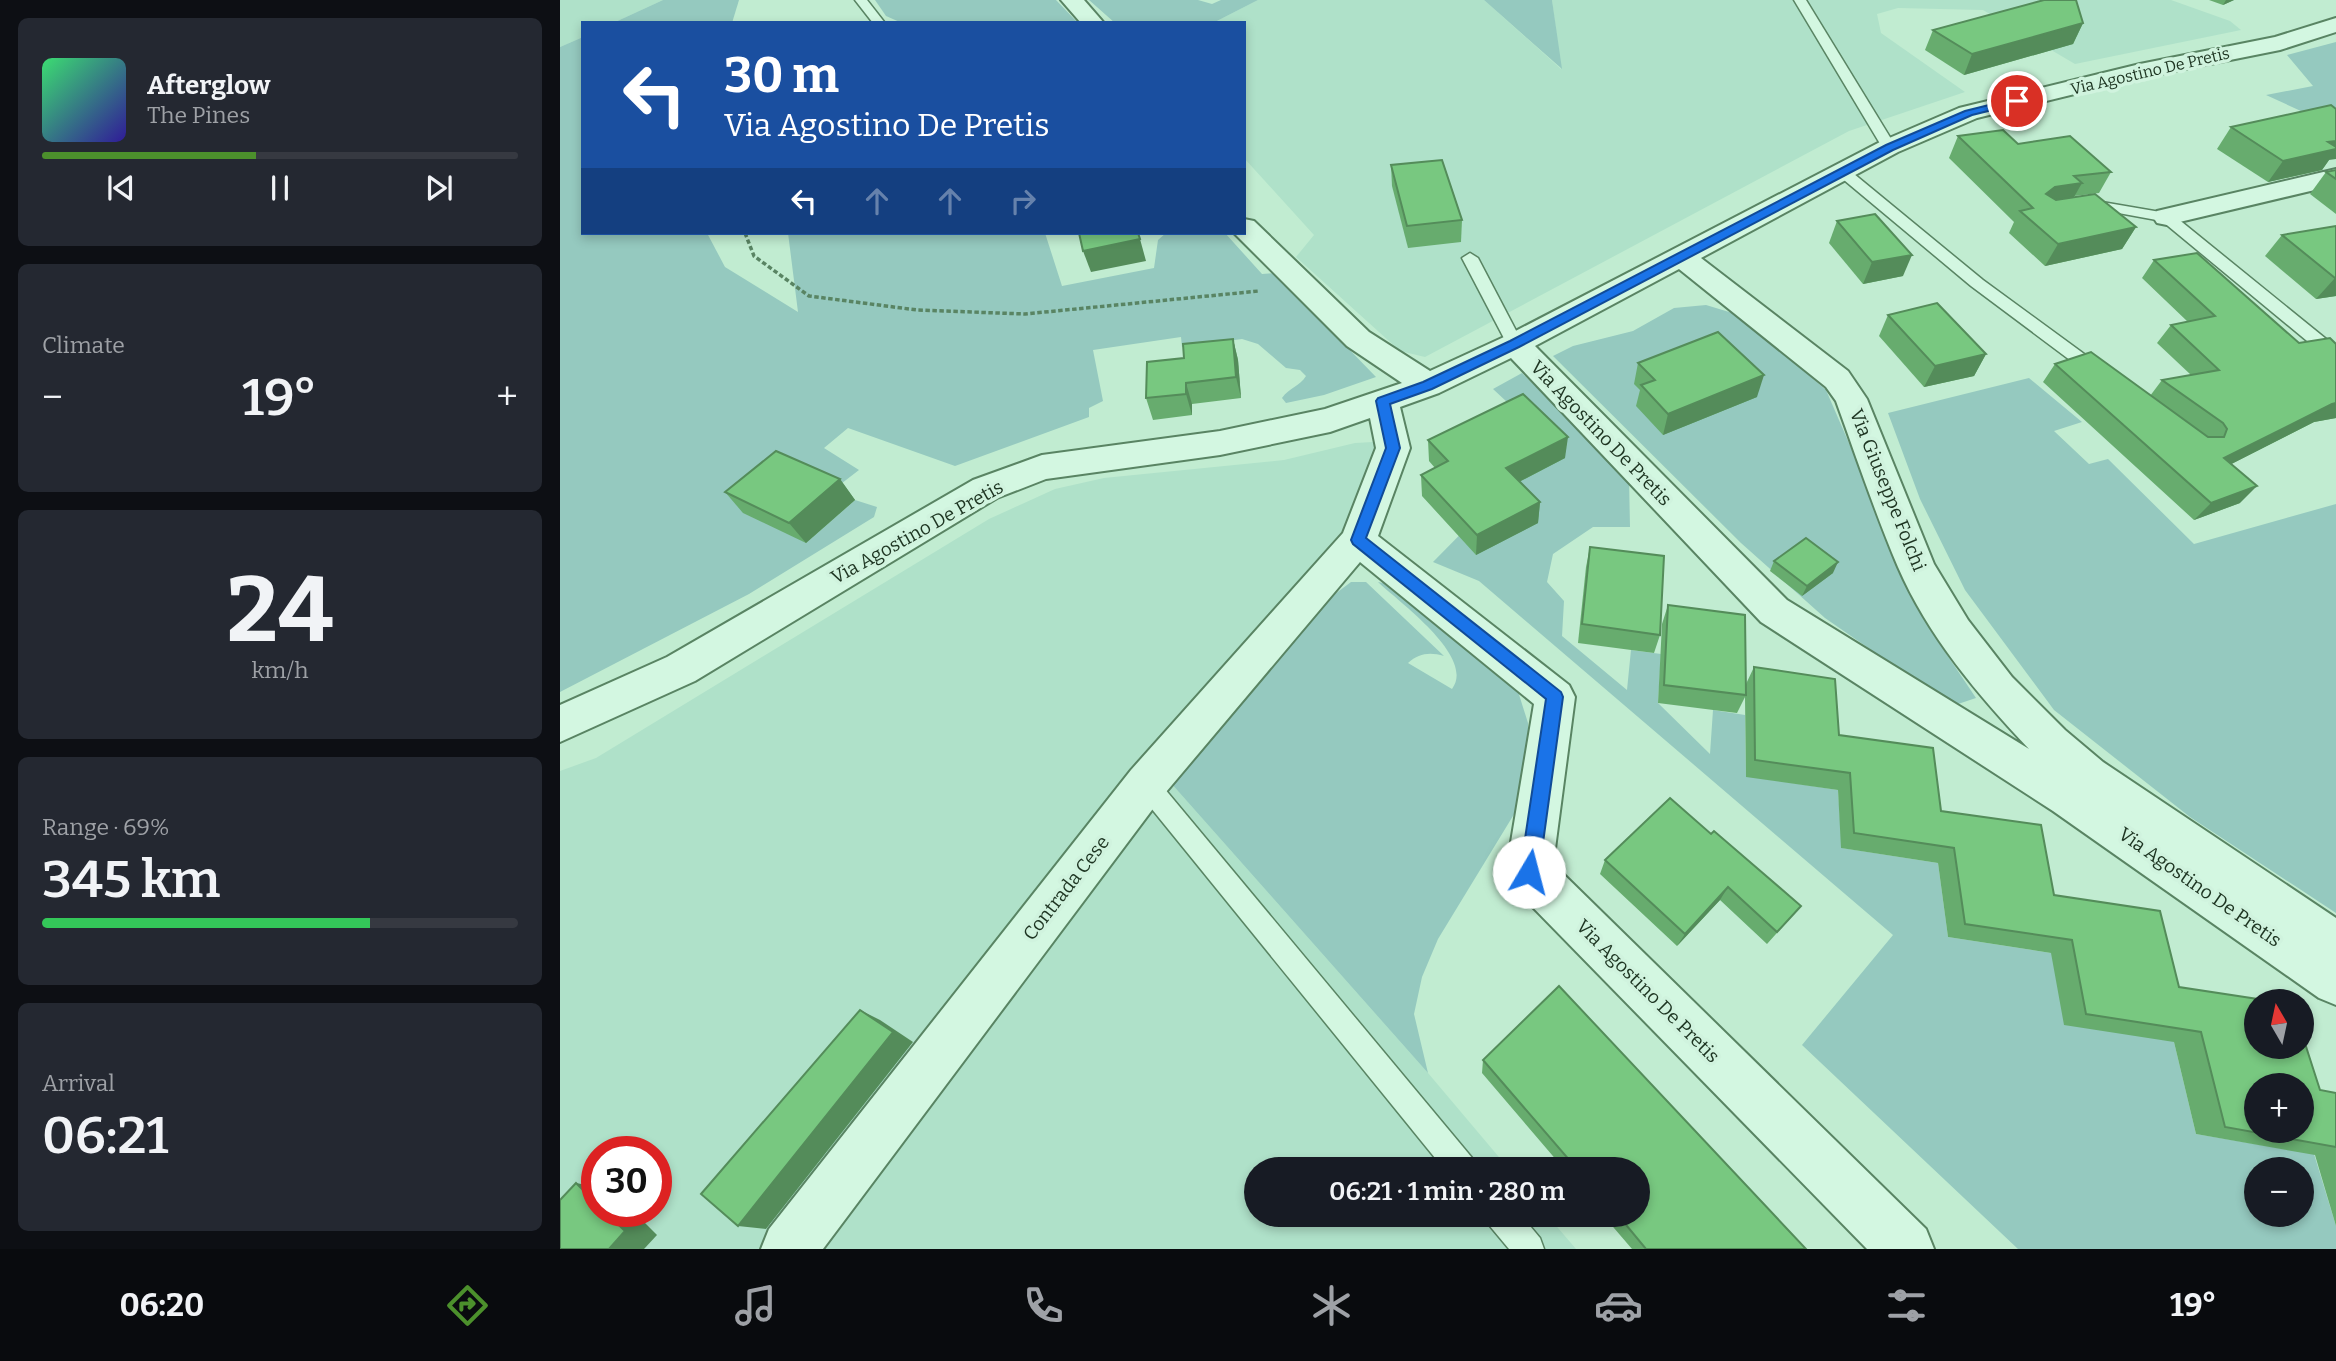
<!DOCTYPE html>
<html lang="en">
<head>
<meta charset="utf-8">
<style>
  :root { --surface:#171b24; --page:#242831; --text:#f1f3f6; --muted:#9ea1a6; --line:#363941; --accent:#4c902c }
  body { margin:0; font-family:Bitter,serif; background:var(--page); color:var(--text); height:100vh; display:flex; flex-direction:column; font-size:26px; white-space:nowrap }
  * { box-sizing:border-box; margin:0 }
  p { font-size:23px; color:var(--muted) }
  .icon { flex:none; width:38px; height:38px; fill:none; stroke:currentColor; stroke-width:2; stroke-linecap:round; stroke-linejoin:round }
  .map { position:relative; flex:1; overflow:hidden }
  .panel { display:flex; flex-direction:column; gap:18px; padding:18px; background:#0d0f14; width:560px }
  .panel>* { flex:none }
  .guide { position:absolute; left:21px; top:21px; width:665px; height:214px; border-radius:0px; box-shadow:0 4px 10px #0003; background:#1a4fa0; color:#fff; overflow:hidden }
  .needle { width:46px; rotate:351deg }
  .buttons { position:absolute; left:1684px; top:989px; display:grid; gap:14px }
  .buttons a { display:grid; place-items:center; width:70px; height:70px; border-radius:50%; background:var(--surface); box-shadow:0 4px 10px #0003; font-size:35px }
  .speed { position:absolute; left:21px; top:1136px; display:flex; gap:14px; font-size:35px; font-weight:700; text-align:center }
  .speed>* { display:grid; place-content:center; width:91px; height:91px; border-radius:50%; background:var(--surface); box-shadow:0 4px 10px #0003; line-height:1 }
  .speed .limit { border:10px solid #d22; background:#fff; color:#111 }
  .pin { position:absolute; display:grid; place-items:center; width:60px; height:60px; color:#fff; margin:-30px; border:4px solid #fff; border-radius:50%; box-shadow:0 2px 7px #0007 }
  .me { position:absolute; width:77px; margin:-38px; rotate:8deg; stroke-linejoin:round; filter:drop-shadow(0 0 5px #0008) }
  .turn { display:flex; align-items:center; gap:24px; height:147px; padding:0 28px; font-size:32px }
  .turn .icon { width:91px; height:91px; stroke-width:2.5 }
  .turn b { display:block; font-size:49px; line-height:60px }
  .lanes { display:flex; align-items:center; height:66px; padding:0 28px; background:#0003; justify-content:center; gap:35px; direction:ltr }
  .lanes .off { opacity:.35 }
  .big { font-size:52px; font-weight:600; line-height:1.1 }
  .panel .widget { flex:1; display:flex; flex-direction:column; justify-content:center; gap:10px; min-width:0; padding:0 24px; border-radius:10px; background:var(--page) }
  .panel .dial { align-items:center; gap:0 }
  .dial b { font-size:91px; line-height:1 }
  .song { display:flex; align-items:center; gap:21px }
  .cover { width:84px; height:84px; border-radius:10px; background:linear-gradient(135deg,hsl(140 70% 55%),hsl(250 70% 35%)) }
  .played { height:7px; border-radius:4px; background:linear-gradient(90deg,var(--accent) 45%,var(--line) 45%) }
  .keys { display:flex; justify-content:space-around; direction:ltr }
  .heat { display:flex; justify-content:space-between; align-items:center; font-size:38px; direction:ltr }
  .charge { height:10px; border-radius:5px; background:linear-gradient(90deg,#34c759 69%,var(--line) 0) }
  .trip { position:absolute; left:684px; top:1157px; width:406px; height:70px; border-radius:35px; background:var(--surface); box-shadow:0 4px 10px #0003; font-weight:600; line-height:70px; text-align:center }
  .tab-bar { display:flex; height:112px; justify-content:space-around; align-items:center; background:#090b0e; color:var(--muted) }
  .tab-bar .icon { width:49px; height:49px }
  .tab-bar .current { color:var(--accent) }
  .tab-bar b { font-size:32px; color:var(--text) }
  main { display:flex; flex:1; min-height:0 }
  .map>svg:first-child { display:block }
  .farmland { fill:#afe1c9; fill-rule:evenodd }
  .green { fill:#95c9bf; fill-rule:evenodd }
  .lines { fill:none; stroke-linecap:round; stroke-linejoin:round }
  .service-casing { stroke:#598463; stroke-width:3 }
  .minor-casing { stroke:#598463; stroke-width:4 }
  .path { stroke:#598463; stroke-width:3.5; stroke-dasharray:4.5 2.5; stroke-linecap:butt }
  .service { fill:#d3f7e1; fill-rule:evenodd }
  .minor { fill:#d3f7e1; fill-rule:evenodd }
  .wall { fill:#67ac6e }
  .shaded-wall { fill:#548c5a }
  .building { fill:#78c880; stroke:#548c5a; stroke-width:2; fill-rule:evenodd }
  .route { fill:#1a73e8; stroke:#114b97; stroke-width:2 }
  .labels { text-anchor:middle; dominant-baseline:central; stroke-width:7; stroke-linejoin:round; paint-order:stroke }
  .far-street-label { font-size:16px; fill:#1d3421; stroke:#d0f3de }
  .street-label { font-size:19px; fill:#1d3421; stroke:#d0f3de }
</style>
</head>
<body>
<main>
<section class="panel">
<div class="widget">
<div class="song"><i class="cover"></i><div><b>Afterglow</b><p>The Pines</p></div></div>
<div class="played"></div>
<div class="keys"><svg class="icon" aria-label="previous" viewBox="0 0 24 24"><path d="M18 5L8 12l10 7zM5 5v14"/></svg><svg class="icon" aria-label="pause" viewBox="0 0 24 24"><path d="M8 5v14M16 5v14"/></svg><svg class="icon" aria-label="next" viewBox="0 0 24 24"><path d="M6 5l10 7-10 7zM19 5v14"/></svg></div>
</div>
<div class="widget"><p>Climate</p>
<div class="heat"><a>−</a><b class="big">19°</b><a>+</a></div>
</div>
<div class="widget dial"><b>24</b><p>km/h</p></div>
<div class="widget"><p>Range · 69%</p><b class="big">345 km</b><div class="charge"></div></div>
<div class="widget"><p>Arrival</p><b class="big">06:21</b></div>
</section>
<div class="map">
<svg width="1776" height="1249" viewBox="0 0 1776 1249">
  <rect width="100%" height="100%" fill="#c1ecd1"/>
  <g class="farmland">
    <polygon points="0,0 103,0 53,23 23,23 23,37 0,47"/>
    <polygon points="698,0 924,0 1001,69 992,0 1611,0 1670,21 1681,30 1515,64 1423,10 1338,8 1317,14 1321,33 1405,92 1289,131 865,357 840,351 736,257 754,235 684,158 684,23 653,23"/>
    <path d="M813,442l5,11 -37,91 -171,238 258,291 81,96h-253v45l291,1 29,34h-1016v-478l36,-13 393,-239 66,-30 49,-11 180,-18 71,-17zM37,1152h59v59h-59z"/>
  </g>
  <g class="green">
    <polygon points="103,0 179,0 172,23 53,23"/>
    <polygon points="315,0 496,0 518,23 342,23 326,16"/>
    <polygon points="529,0 638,0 652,4 661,0 698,0 653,23 555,23"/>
    <polygon points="924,0 992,0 1002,69"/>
    <path d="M23,37v196h124l18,34 73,45 -10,-79h257l17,53 92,-18 4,-28 8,-7h59l37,41 13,-1 101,104 -52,18 -38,8 -4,-5c7,-10 18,-12 24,-22l-6,-6 -14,-2 -28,-24 -16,-5 -60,8 -1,-10 -88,13 10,51 -14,7v9l-134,49 -107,-38 -24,20 35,22 -26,20 -27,53 49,-43 22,7 -3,10 -125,77 -189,98v-645z"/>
    <polygon points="1776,42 1776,127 1706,95 1753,86 1727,55"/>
    <polygon points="1146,305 1179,315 1266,390 1369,628 1416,698 1392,706 1265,618 1181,543 993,356 1013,346 1073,331 1114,308"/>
    <path d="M962,373l107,105 1,49h-37l-40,27 -6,28 17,19 -2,35 65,54 4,-40 30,4 -3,49 52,51 3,-44 32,5 1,61 92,14 4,58 96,15 10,74 103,16 123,89 22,92 118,20 22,72v23h-318l-216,-204 91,-110 -414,-354 -46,-19 72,-73 16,-74 -28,-26zM1696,1169h45v45h-45z"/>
    <polygon points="1469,378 1522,422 1494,431 1529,464 1548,459 1634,544 1776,504 1776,913 1630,817 1494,710 1405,590 1360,499 1328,413"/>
    <path d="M791,582h15l78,74c-14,-4 -25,-3 -36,7l44,26c24,-32 -52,-86 -74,-107l14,3 124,100 12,38v33l-12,55 -78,128 -16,38 -8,37 14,59 -258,-291 153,-179z"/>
  </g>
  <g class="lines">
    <g class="service-casing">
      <g id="service">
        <polygon points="295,0 307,0 325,23 313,23"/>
        <polygon points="1234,0 1246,0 1336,147 1334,150 1329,151 1322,147"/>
        <polygon points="1283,168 1288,169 1423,280 1546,370 1549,374 1546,378 1534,378 1411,286 1278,175 1278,169"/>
        <polygon points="1542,202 1612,214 1776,347 1776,362 1770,360 1602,221 1542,210 1524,213 1517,209 1519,206"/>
        <polygon points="910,253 918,258 963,344 961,348 955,350 947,344 902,258"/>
        <polygon points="586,773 594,776 913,1159 918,1169 884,1169 578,792 574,784 578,776"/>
        <polygon points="925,1214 960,1214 980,1238 984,1249 949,1249 929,1225"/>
      </g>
    </g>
    <g class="minor-casing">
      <g id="minor">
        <polygon points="501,0 524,0 544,23 521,23"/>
        <path d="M1776,18v14l-56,18 -140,28 -163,40 -79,34 -197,106 147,113 19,28 67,165 34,56 44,57 53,53 38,32 233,156v87l-17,-7 -266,-187 -292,-189 -250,-264 -72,35 -39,14 10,41 -32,88 191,149 6,12 -22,167 373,365 8,20h-67l-354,-362 -7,-15 28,-168 -174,-142 -199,236 -338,451h-62l8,-20 362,-459 212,-237 33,-85 -6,-30 -40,14 -110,23 -174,24 -49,19 -302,183 -135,61v-37l107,-48 306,-177 69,-25 178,-24 105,-22 77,-26 -55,-37 -113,-113h10v-14l10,2 115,111 61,39 74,-34 376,-195 79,-34 181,-44 135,-27zM1119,269l147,118 10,14c20,55 39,112 62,166 30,69 80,128 131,182l-242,-149 -252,-254z"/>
        <polygon points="1776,169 1776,185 1607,225 1597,223 1593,217 1597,211"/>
      </g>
    </g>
    <polyline class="path" points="185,233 194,256 249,296 357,310 465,314 699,291"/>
    <use href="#service" class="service"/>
    <use href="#minor" class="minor"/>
  </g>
  <g class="wall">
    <polygon points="1649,0 1674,0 1663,5"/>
    <polygon points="1523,23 1513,44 1404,75 1365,50 1373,30"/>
    <polygon points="1671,127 1769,160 1762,170 1708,182 1657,149"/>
    <polygon points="1398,136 1458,144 1551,172 1539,193 1514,196 1514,197 1576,227 1562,249 1485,266 1449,233 1454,222 1389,158"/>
    <polygon points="831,165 902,220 901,242 848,248 832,186"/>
    <polygon points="1776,170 1776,214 1750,194 1766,172"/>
    <polygon points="1277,221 1343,276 1303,284 1269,243"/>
    <polygon points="1776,226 1776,296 1756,299 1705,256 1722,235"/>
    <polygon points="1594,260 1739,343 1776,344 1776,418 1754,422 1671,464 1680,503 1634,520 1483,382 1495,364 1590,396 1602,380 1631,375 1597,343 1611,325 1628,322 1582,278"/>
    <polygon points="1328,315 1426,354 1414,376 1364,387 1319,336"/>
    <polygon points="673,339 678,360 681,398 632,404 632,415 593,420 586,398 624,358"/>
    <polygon points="1078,363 1197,397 1103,435 1076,406 1080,390 1074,384"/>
    <polygon points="868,440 1005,458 959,482 980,502 978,523 916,555 862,496 861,475 875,468 869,461"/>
    <polygon points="280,479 295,500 246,543 183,513 165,492"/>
    <polygon points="1030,547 1100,635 1094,653 1018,643 1026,567"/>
    <polygon points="1214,561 1273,573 1242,596 1210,571"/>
    <polygon points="1108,605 1186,684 1194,667 1279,735 1760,1090 1776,1093 1776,1226 1755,1155 1636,1134 1614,1042 1504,1025 1491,953 1388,937 1378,863 1281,848 1278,790 1186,777 1185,697 1177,713 1098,703 1102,624"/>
    <polygon points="1151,834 1241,906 1207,944 1160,900 1117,946 1040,874 1045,860"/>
    <polygon points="923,1060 1246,1249 1072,1249 1042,1214 1078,1214 1078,1169 1004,1169 922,1073"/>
  </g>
  <g class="shaded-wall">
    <polygon points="1666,0 1674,0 1663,5"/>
    <polygon points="1523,23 1513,44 1404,75 1412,54"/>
    <polygon points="1776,141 1776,159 1769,160 1762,170 1708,182 1723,161 1768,142"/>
    <polygon points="1522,183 1510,204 1484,208 1486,194 1495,187"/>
    <polygon points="1576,227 1562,249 1485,266 1498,244"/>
    <polygon points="580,239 586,261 531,272 523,251"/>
    <polygon points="1352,255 1343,276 1303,284 1312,262"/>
    <polygon points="1775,278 1776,278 1776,296 1756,299"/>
    <polygon points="673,339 678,360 681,398 676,377"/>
    <polygon points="1426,354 1414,376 1364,387 1375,366"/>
    <polygon points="1204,375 1197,397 1103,435 1108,414"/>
    <polygon points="626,383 632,404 632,415 626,394"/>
    <polygon points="1776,403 1776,418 1754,422 1648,476 1664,458 1772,404"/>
    <polygon points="1008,437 1005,458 945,489 946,468"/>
    <polygon points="280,479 295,500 246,543 229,523"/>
    <polygon points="1697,486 1680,503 1634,520 1651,503"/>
    <polygon points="980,502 978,523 916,555 917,535"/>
    <polygon points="1278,562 1273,573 1242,596 1247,586"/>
    <polygon points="1168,887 1160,900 1117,946 1125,934"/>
    <polygon points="300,1010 320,1020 353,1042 206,1229 178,1226"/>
    <polygon points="16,1183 37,1187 37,1204"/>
    <polygon points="44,1211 73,1211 97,1235 84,1249 49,1249"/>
  </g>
  <g class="building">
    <polygon points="1484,0 1516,0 1523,23 1412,54 1373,30"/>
    <polygon points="1771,105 1776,109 1776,141 1768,142 1776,147 1776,149 1723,161 1671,127"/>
    <polygon points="1443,130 1458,144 1510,136 1551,172 1514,176 1522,183 1495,187 1486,194 1496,200 1535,194 1576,227 1498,244 1460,211 1473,208 1398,136"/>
    <polygon points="882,160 902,220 847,226 831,165"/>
    <polygon points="1776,170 1776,179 1766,172"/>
    <polygon points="1315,214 1352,255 1312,262 1277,221"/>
    <polygon points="1776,226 1776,278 1775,278 1722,235"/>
    <polygon points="519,233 578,233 580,239 523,251"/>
    <polygon points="1637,253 1739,343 1770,338 1776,344 1776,403 1772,404 1664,458 1697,486 1651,503 1495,364 1531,352 1648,437 1664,437 1667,429 1663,423 1602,380 1659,370 1611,325 1655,316 1594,260"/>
    <polygon points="1377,303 1426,354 1375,366 1328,315"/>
    <polygon points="1158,332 1204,375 1108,414 1081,385 1095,380 1078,363"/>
    <polygon points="673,339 676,377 626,383 626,394 586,398 587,362 624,358 623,344"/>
    <polygon points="963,394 1008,437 946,468 980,502 917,535 861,475 888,461 868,440"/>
    <polygon points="216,451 280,479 229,523 165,492"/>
    <polygon points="1246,538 1278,562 1247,586 1214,561"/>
    <polygon points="1030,547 1104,556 1100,635 1022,624"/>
    <polygon points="1108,605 1185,615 1186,695 1104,685"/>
    <path d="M1194,667l81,12 4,56 94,13 8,63 100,14 13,70 106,16 19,76 92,14h-15v45h45v-15l19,59 16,3v54l-111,-20 -24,-95 -115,-18 -14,-74 -107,-16 -11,-76 -100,-15 -4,-60 -95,-13zM1696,1085h45v45h-45z"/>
    <polygon points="1110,798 1151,834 1154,831 1241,906 1217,932 1168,887 1125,934 1045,860"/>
    <polygon points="999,986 1246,1249 1086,1249 1057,1214 1078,1214 1078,1169 1017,1169 923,1060"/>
    <polygon points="300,1010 333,1032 178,1226 141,1194"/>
    <polygon points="16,1183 37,1204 37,1211 44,1211 65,1231 49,1249 0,1249 0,1200"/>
  </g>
  <polygon class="route" points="1457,98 1461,99 1461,103 1412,115 1333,150 959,347 872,389 830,404 840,448 806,538 1001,692 1003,697 979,872 976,879 969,881 963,879 960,872 986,699 793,544 791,540 826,448 816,401 818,398 863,382 950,341 1326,145 1405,111"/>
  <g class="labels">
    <g class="far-street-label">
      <text transform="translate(1590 71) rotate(-13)">Via Agostino De Pretis</text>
    </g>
    <g class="street-label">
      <text transform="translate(1041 433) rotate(46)">Via Agostino De Pretis</text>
      <text transform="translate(1328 490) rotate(68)">Via Giuseppe Folchi</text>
      <text transform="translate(357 532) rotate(-29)">Via Agostino De Pretis</text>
      <text transform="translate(1640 887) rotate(35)">Via Agostino De Pretis</text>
      <text transform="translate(506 888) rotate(-52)">Contrada Cese</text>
      <text transform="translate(1088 991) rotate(45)">Via Agostino De Pretis</text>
    </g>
  </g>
</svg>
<div class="buttons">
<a><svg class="needle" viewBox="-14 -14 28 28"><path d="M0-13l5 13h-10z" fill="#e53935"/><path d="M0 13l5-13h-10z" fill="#9ea1a6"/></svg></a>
<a>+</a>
<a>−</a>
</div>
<div class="speed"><div class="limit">30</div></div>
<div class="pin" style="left:1457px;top:101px;background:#d93025"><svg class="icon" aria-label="arrive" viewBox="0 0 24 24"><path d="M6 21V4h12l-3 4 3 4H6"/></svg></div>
<svg class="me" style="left:969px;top:872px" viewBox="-20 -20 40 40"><circle r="19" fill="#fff"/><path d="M0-13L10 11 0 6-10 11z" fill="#1a73e8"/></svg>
<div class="trip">06:21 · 1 min · 280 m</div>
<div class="guide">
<div class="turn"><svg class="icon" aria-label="left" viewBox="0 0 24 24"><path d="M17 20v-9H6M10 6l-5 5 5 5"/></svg><div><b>30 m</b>Via Agostino De Pretis</div></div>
<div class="lanes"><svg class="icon" aria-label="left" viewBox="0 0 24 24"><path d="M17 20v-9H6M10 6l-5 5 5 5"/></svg><svg class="icon off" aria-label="ahead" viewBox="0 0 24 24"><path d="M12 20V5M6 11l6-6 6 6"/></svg><svg class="icon off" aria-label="ahead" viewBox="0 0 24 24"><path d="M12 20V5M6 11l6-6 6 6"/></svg><svg class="icon off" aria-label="right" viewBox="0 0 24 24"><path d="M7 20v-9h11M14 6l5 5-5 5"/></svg></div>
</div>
</div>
</main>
<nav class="tab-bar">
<b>06:20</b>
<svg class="icon current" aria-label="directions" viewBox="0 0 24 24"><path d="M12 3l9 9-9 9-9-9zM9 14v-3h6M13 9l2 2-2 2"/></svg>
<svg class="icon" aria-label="music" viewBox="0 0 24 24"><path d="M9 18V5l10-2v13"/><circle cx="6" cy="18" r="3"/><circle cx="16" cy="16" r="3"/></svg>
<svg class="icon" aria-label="phone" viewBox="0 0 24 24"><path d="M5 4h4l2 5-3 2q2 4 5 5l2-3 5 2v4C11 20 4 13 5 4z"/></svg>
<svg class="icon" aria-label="climate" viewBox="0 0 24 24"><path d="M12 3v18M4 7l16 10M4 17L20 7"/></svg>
<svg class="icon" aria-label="car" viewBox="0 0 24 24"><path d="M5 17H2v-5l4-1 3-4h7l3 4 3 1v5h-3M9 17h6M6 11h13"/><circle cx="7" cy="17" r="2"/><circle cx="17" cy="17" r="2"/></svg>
<svg class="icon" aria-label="filters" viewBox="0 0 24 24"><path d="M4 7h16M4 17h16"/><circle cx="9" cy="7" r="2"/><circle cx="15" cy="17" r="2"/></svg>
<b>19°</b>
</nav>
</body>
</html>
